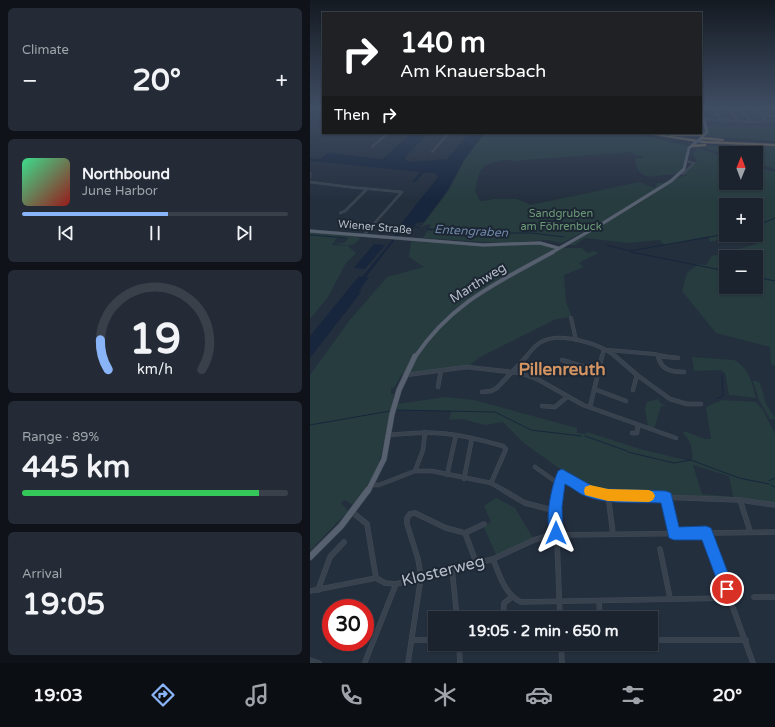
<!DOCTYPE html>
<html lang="en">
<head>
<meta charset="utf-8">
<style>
  :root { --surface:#1b232e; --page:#242b36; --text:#f1f3f6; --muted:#a0a4aa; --line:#39404a; --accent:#8ab4f8 }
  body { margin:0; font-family:"Varela Round",sans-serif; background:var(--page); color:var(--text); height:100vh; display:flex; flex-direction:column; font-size:15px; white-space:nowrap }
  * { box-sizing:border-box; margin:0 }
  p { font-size:13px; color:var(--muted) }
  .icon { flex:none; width:22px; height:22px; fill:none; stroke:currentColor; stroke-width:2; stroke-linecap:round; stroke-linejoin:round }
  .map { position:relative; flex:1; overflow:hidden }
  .panel { display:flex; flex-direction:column; gap:8px; padding:8px; background:#0f1319; width:310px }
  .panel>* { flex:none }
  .hud { position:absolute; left:12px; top:12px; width:380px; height:122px; border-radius:0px; box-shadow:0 1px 3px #0004,0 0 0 1px var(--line); background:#202124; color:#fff; overflow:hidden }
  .needle { width:26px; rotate:1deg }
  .tools { position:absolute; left:409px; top:146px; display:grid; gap:8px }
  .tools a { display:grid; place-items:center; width:44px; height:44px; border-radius:0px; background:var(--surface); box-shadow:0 1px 3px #0004,0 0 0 1px var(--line); font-size:20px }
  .speed { position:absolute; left:12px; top:599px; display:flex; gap:8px; font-size:20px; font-weight:700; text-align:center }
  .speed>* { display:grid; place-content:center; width:52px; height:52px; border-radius:50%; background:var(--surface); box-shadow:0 1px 3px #0004,0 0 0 1px var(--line); line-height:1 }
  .speed .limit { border:6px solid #d22; background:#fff; color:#111 }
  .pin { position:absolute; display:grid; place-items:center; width:34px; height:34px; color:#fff; margin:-17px; border:2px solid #fff; border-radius:50%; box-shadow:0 1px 4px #0007 }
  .me { position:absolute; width:44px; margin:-22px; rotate:0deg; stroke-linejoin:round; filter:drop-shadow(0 0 3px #0008) }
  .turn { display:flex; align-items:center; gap:14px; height:84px; padding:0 12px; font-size:18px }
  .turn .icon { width:52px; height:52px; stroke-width:2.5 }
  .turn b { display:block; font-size:28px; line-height:34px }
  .then { display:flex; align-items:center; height:38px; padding:0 12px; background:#0003; gap:8px; font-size:15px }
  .big { font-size:30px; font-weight:700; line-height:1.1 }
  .panel .card { flex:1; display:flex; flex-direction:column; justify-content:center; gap:6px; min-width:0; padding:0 14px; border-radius:6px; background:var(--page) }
  .panel .dial { align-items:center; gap:0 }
  .dial svg { height:104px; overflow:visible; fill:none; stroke:var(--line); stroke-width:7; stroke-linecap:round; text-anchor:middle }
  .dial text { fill:var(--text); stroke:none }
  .song { display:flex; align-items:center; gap:12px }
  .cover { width:48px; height:48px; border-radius:6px; background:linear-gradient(135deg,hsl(150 70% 55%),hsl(0 70% 35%)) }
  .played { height:4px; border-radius:2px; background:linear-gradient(90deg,var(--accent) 55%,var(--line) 55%) }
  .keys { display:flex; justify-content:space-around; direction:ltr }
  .heat { display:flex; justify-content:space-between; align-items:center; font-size:22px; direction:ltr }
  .charge { height:6px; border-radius:3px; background:linear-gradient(90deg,#34c759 89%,var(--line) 0) }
  .trip { position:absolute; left:118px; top:611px; width:230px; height:40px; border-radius:0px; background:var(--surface); box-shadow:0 1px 3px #0004,0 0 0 1px var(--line); font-weight:700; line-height:40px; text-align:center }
  .menu { display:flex; height:64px; justify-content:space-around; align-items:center; background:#0b0e12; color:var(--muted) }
  .menu .icon { width:28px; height:28px }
  .menu .on { color:var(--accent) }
  .menu b { font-size:18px; color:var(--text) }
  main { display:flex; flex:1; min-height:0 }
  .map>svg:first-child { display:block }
  .green { fill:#263c3f; fill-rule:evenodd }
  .water { fill:#17263c }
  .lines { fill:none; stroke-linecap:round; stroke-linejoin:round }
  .stream { stroke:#17263c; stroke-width:1 }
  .minor-far4-casing { stroke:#414a57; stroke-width:2 }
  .minor-far3-casing { stroke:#414a57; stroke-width:2.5 }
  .minor-far2-casing { stroke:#414a57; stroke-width:4 }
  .minor-far1-casing { stroke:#414a57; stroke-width:4.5 }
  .minor-casing { stroke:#414a57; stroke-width:5.5 }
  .major-far4-casing { stroke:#414a57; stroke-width:3 }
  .major-far3-casing { stroke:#414a57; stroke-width:3.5 }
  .major-far2-casing { stroke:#414a57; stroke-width:4.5 }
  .major-far1-casing { stroke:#414a57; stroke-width:6 }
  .major-casing { stroke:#414a57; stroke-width:7 }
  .highway-casing { stroke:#434c59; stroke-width:1 }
  .minor-far4 { stroke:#38414e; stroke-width:1.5 }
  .minor-far3 { stroke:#38414e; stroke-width:2 }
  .minor-far2 { stroke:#38414e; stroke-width:3 }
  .minor-far1 { stroke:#38414e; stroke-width:3.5 }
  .minor { stroke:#38414e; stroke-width:4.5 }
  .major-far4 { stroke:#56606e; stroke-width:2.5 }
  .major-far3 { stroke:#56606e; stroke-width:3 }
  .major-far2 { stroke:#56606e; stroke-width:3.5 }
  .major-far1 { stroke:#56606e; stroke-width:5 }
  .major { stroke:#56606e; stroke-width:6 }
  .highway { fill:#746855; fill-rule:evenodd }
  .major-bridge-casing { stroke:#414a57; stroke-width:3; stroke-linecap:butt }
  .major-bridge { stroke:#56606e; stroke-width:2.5 }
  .route { fill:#1a73e8; stroke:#114b97 }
  .slow { fill:#f59e0b }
  .labels { text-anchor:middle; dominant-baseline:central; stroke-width:4; stroke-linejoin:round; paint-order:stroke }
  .far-park-label { font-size:11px; fill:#6b9a76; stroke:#1d2633 }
  .far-street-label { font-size:11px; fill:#b4bcc9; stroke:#1d2633 }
  .far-water-label { font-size:12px; font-style:italic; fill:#6d86a8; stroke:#1d2633 }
  .street-label { font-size:13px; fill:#b4bcc9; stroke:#1d2633 }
  .near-street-label { font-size:16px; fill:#b4bcc9; stroke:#1d2633 }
  .district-label { font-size:17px; font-weight:bold; fill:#d59563; stroke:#1d2633 }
</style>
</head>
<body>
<main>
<section class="panel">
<div class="card"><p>Climate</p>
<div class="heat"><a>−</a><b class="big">20°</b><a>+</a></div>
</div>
<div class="card">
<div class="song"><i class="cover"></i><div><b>Northbound</b><p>June Harbor</p></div></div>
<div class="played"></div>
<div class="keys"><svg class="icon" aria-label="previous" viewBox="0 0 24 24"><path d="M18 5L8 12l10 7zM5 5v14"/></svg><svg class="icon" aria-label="pause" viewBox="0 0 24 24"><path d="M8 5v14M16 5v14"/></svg><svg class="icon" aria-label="next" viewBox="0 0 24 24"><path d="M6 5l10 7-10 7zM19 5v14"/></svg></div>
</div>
<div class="card dial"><svg viewBox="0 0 100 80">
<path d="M14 69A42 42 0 1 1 86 69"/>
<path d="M14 69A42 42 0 0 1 8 46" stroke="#8ab4f8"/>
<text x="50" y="56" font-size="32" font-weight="700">19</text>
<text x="50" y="72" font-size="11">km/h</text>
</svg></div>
<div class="card"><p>Range · 89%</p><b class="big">445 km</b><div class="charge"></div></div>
<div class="card"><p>Arrival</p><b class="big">19:05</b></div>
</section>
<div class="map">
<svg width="465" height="663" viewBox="0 0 465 663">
  <rect width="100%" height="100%" fill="#242f3e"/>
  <g class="green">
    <polygon points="391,125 465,127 465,141 401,137 401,136 367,133 391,133"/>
    <path d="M175,133h148l55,13c-2,7 -3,21 -9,26 -3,3 -10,3 -15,3 -16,3 -27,3 -29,-17h8v-2l-9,-1 -3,-3 -118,9c-7,-3 -12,0 -18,1 -17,4 -16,13 -20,28l5,11 11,-1 1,-1h25l14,6 108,-23 16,6 2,-5h8l-63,39 -40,21 -16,-3 -46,3 -77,-5 5,-8 4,1 1,-2 -4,-1 2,-3 -3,-1 -7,3 28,-37 16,-31z"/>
    <polygon points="397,146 465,147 465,169 446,163 446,153 416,153 416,155 397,149"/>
    <path d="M387,148l29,9v26h30v-17l19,6v194l-4,-2 -1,-17 -54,-14 -34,-42 5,-18 11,-9 8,1 6,-9 45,-12 -10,-9h9v-30h-30v30h17l-34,7 1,-6 -46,9 -4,-5 -32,3 -43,-5 -10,7h-7l108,-67 11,-3 -3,-1 13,-13 -4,-7zM416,257h30v30h-30z"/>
    <path d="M0,231l47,5 -1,1 4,1c-6,10 -14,8 -25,5h9l4,-4 -11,-1 -5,7 16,1 8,7 -10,10 -18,34 -18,22z"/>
    <polygon points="101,241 174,246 227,244 234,245 240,248 272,248 277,253 285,251 288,253 269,263 274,267 254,275 256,302 262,317 246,319 170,357 159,366 92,374 84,388 81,388 81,394 84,394 69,464 55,491 43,505 35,500 31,503 38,511 0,551 0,375 39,321 77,277 114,267 99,257"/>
    <path d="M382,357l42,3c15,8 18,23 22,38l-27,-3 -4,-22 -4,-3 -27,1z"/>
    <polygon points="443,381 446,381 450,383 456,404 465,418 464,419 460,419 449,400"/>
    <path d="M135,397l29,3 103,28v5l8,1 2,-2 53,17 45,11h7c1,-9 -1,-21 -9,-26l1,-3 21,8h6l-5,-32 16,-7 34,2 7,8 12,24v69l-182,-11 -68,-48 -22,-22 -18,3 -23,-6 -13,1 2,-9 -54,-1v-6zM383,465l36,11 4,21 -31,-3z"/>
    <polygon points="348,399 351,404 357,406 351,406 344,429 338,426 335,410 337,402"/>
    <polygon points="186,498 205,508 223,538 186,555 174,527 181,522 174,506"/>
  </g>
  <g class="water">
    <polygon points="101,133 118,133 95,157 95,160 101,162 137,159 159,133 174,133 154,160 137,191 114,222 106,223 99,233 92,232 86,238 56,277 59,277 48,293 52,291 0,358 0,336 49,276 52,277 84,238 90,225 128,177 125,173 114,173 105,182 102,182 110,172 0,161 0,158 10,159 18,153 73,159"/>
    <polygon points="64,244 75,245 55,269 44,268"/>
  </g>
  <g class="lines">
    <g class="stream">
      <polyline points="103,226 109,228"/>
      <polyline points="446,226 465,218"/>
      <polyline points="117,229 179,233 222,233 254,237"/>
      <polyline points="0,235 37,238"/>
      <polyline points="296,245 320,251 416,234"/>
      <polyline points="321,252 416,271"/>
      <polyline points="446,277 465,281"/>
      <polyline points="406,399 413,396 412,375"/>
      <polyline points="85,410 185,412 221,430 271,436"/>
      <polyline points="0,425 80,411"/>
      <polyline points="275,436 317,451"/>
      <polyline points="318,452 364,463 381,460 429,478 459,484"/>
      <polyline points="459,481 465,478"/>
      <polyline points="461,485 465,487"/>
    </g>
    <g class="minor-far4-casing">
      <g id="minor-far4">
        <polyline points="419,107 419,110 428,121"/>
        <polyline points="391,109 431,110 459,107"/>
        <polyline points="403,109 412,120"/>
        <polyline points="431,110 442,122"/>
        <polyline points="0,111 6,107"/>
        <polyline points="463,112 465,112"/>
        <polyline points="454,116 465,116"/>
        <polyline points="391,119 442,122 454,121 453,115 439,107"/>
        <polyline points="454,120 465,121"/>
        <polyline points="62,147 78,133"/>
        <polyline points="122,152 139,133"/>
        <polyline points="376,171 384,163 376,161"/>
      </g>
    </g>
    <g class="minor-far3-casing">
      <g id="minor-far3">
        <polyline points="0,173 0,177"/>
        <polyline points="370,173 373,174 377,170"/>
        <polyline points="0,182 47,188"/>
        <polyline points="49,188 92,192"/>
        <polyline points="30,213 35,211 57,189"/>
        <polyline points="54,235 92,192"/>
      </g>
    </g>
    <g class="minor-far2-casing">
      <g id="minor-far2">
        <polyline points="261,318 266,340"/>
        <polyline points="298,350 344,354 358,357"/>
        <path d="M216,357c4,-5 9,-12 15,-15 19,-11 60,2 75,15"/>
        <polyline points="292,357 294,349"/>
      </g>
    </g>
    <g class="minor-far1-casing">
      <g id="minor-far1">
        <polyline points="305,356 327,375 360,399 377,404 391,404"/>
        <polyline points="348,356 368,358"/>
        <path d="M348,356c3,14 13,16 26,16"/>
        <polyline points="252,360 288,371"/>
        <polyline points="96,375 157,367 210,373 229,380 273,405 366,438"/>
        <polyline points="128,387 131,370"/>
        <polyline points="284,389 316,401"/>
        <polyline points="323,390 327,375"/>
        <polyline points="172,392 181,391 187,388 217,356"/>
        <polyline points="232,406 245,407 257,397"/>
        <polyline points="280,407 292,356"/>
        <polyline points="322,433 327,433 328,425"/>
        <path d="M79,435c16,-1 31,-3 47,-2 23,1 45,7 67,13l3,3 -15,34"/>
        <polyline points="225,467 249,484"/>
        <polyline points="105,471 113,450 115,432"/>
        <polyline points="137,475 146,435"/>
        <polyline points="154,479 162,438"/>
        <polyline points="61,485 69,485 105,471 122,471 181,483 195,491"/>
        <polyline points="248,491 252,475 276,490 281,491"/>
      </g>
    </g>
    <g class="minor-casing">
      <g id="minor">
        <polyline points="193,490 215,503 246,511"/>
        <polyline points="277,490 298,495 430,500 465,505"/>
        <polyline points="298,495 303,534"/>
        <polyline points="356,497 364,533"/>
        <polyline points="430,500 440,531"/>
        <path d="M42,512l15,12 9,54 9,5 11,1 97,-25 41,-19 20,-6c4,-9 2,-32 4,-44"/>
        <polyline points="155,533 174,524"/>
        <polyline points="396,533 443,663"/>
        <polyline points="350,549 360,598"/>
        <path d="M183,559c6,15 12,36 28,43l209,-4"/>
        <polyline points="142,569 147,618"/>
        <polyline points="8,590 20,557 34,542"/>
        <polyline points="0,591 66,578"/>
        <polyline points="444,597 465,597"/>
        <polyline points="289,601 290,618"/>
        <polyline points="193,618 194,603 202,597"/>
        <polyline points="250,618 247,540 251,535 465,532"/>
        <polyline points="102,640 122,640"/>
        <polyline points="341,640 436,640"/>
        <polyline points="149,644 150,663"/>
        <polyline points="251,644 252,663"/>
        <polyline points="0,660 9,663"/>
        <polyline points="55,662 86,584"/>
        <polyline points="98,663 111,577 108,559 97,524 97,518 100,514 105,513 136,528 155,533 166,562"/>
      </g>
    </g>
    <g class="major-far4-casing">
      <g id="major-far4">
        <polyline points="389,140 397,132 391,108"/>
        <polyline points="372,171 374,169 379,148 386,142"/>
      </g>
    </g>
    <g class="major-far3-casing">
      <g id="major-far3">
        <polyline points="0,231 173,245 230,243 248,248"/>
        <polyline points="241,253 290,225 361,181 373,170"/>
      </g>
    </g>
    <g class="major-far2-casing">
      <path id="major-far2" d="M105,357c37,-55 82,-74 138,-105"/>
    </g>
    <g class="major-far1-casing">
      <polyline id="major-far1" points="58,491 74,459 82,414 89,390 105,356"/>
    </g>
    <g class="major-casing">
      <polyline id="major" points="0,557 31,526 58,490"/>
    </g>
    <g class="highway-casing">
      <g id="highway">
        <polygon points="333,133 340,133 394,141 465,144 465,146 394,143"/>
        <polygon points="361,134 394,134 395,135 394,136 360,136 360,135"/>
        <polygon points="392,137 413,139 414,140 413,141 391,139 391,138"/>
        <polygon points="395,144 396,144 396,146 382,147 381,146 382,145"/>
      </g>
    </g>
    <use href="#minor-far4" class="minor-far4"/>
    <use href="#minor-far3" class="minor-far3"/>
    <use href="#minor-far2" class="minor-far2"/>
    <use href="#minor-far1" class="minor-far1"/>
    <use href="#minor" class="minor"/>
    <use href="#major-far4" class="major-far4"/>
    <use href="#major-far3" class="major-far3"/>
    <use href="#major-far2" class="major-far2"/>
    <use href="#major-far1" class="major-far1"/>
    <use href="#major" class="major"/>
    <use href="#highway" class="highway"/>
    <g class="major-bridge-casing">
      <polyline id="major-bridge" points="386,142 389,140"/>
    </g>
    <use href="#major-bridge" class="major-bridge"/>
  </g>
  <linearGradient id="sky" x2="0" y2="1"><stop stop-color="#141a22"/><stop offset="0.54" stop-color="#3f4d63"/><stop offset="1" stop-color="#3f4d63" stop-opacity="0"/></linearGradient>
  <rect width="465" height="200" fill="url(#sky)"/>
  <path class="route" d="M252,469l32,18 14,2 58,2 5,2 8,34 27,-1 5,2 23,61 -2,5 -5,2 -5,-2 -20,-54h-28l-5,-2 -8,-35c-24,-1 -58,2 -80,-9 -5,-3 -10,-7 -16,-10l-3,23 1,26 -2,5 -5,2 -5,-2c-7,-17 0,-51 7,-67z"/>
  <polygon class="slow" points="280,485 298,489 339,490 343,492 345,496 343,500 339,502 298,501 275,495 274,491 275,487"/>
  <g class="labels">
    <g class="far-park-label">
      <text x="251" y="213">Sandgruben<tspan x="251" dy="13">am Föhrenbuck</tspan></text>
    </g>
    <g class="far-street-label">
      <text transform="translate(65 227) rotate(5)">Wiener Straße</text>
    </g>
    <g class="far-water-label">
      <text transform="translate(161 231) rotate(3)">Entengraben</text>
    </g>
    <g class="street-label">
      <text transform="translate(168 283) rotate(-32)">Marthweg</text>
    </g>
    <g class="near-street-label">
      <text transform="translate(133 571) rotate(-14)">Klosterweg</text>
    </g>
    <g class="district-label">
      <text x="252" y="369">Pillenreuth</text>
    </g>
  </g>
</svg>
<div class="tools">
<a><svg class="needle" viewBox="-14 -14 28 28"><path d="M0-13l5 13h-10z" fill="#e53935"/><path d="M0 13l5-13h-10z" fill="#a0a4aa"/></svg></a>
<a>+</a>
<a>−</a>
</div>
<div class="speed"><div class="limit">30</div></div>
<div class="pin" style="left:417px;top:589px;background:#d93025"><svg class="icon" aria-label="arrive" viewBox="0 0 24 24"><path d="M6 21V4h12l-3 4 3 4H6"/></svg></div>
<svg class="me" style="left:246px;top:533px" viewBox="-20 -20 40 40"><path d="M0-17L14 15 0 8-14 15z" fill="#1a73e8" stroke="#fff" stroke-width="4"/></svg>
<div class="trip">19:05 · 2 min · 650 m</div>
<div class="hud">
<div class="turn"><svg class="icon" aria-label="right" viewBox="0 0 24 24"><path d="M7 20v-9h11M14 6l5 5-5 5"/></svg><div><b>140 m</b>Am Knauersbach</div></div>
<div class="then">Then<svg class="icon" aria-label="right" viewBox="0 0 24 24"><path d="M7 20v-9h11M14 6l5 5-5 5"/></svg></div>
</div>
</div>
</main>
<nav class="menu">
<b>19:03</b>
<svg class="icon on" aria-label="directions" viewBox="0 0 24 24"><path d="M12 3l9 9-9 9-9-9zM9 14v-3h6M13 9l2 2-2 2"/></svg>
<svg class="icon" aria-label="music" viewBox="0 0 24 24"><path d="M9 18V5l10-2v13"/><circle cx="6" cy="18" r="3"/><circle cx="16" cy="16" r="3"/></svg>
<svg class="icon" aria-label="phone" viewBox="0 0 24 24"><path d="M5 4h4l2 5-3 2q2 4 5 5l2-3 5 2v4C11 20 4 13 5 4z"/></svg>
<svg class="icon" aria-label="climate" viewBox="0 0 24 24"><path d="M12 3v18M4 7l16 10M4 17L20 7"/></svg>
<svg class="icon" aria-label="car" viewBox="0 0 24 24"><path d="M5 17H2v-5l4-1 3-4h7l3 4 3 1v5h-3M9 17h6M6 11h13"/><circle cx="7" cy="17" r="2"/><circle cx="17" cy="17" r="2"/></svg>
<svg class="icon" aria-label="filters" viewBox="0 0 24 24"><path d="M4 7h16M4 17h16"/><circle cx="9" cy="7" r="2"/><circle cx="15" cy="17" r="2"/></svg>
<b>20°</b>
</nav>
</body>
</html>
